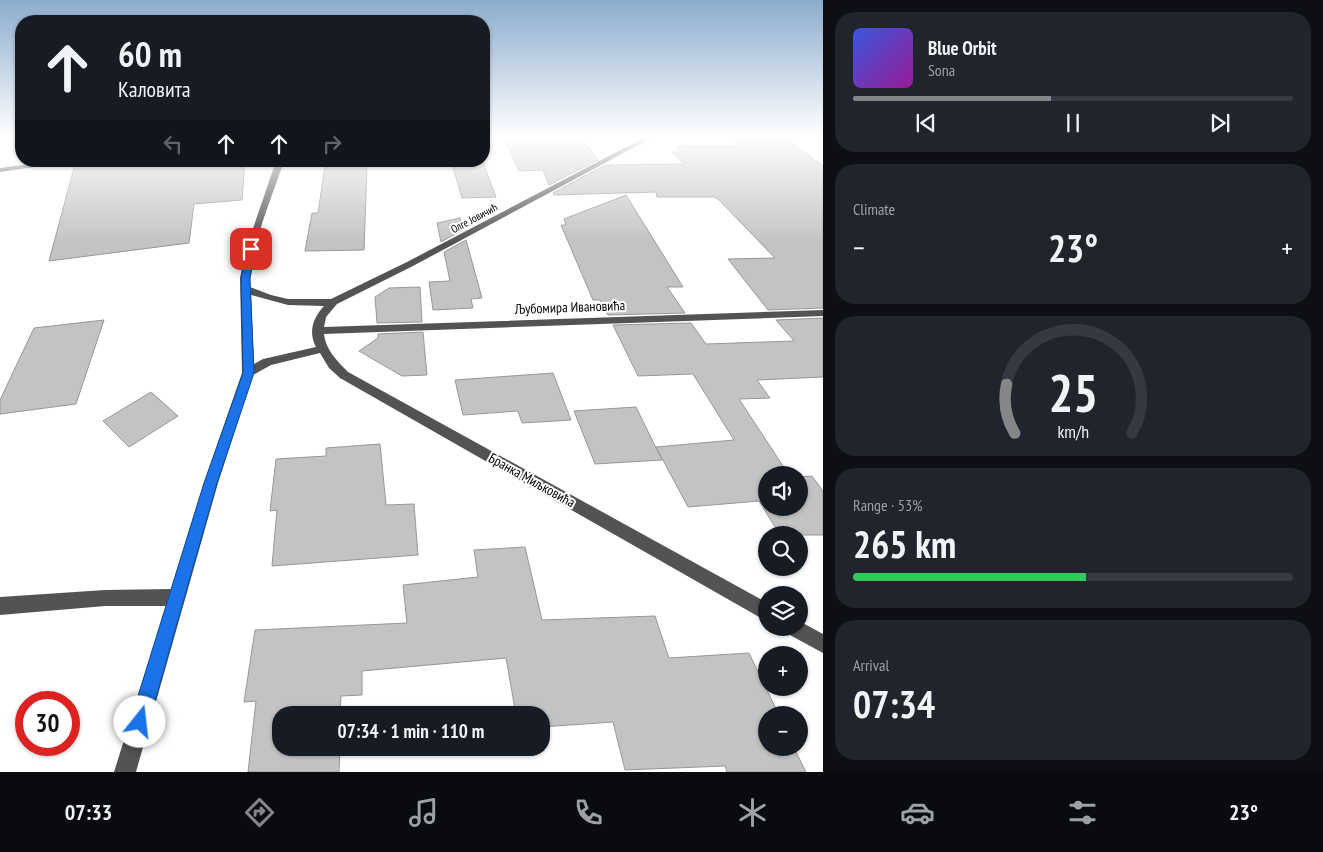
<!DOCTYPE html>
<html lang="en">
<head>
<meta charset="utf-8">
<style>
  :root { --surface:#171b24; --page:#20242c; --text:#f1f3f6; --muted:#9ea1a6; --line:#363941; --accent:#858687 }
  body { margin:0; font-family:"PT Sans Narrow",sans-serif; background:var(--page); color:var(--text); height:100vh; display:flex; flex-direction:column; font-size:19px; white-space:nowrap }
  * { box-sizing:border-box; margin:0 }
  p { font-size:16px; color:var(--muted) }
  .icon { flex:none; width:28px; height:28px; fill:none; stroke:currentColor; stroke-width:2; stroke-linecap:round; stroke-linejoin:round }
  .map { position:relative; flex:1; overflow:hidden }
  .panel { display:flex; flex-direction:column; gap:12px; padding:12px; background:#0d0f14; width:500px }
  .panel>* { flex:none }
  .hud { position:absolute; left:15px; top:15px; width:475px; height:152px; border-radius:20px; box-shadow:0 1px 4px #0004; background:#171b24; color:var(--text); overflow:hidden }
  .controls { position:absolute; left:758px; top:466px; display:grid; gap:10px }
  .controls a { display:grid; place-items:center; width:50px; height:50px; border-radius:50%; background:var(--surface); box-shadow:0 1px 4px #0004; font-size:25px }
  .speed { position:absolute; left:15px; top:691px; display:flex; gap:10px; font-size:25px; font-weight:700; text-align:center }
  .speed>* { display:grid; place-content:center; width:65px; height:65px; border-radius:50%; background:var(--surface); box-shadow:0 1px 4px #0004; line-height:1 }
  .speed .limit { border:8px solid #d22; background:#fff; color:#111 }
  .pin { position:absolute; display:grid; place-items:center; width:42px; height:42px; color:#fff; margin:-21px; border-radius:10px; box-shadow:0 2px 8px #0006 }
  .me { position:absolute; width:55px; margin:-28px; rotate:16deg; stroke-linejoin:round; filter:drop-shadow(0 0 4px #0008) }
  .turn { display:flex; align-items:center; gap:18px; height:105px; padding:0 20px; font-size:22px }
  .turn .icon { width:65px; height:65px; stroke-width:2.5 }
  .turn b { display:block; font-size:35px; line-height:42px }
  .lanes { display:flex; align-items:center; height:48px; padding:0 20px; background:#0003; justify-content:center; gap:25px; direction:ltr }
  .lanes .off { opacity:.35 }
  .big { font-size:38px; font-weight:700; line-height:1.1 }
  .panel .widget { flex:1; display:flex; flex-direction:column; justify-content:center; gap:8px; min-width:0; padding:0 18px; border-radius:20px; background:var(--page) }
  .panel .dial { align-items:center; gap:0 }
  .dial svg { height:130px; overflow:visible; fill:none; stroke:var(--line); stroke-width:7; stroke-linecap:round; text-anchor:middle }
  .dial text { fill:var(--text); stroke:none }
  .song { display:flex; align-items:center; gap:15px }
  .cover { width:60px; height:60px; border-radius:8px; background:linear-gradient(135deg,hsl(230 70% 55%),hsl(300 70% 35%)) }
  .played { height:5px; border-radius:2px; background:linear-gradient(90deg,var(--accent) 45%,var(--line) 45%) }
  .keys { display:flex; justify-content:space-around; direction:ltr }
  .heat { display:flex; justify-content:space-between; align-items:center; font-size:28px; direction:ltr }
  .charge { height:8px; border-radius:4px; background:linear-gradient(90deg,#34c759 53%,var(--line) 0) }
  .trip { position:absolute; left:272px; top:706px; width:278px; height:50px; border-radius:20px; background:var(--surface); box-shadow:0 1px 4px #0004; font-weight:700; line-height:50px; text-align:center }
  .menu { display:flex; height:80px; justify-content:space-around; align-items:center; background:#090b0e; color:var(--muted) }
  .menu .icon { width:35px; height:35px }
  .menu .selected { color:var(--accent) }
  .menu b { font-size:22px; color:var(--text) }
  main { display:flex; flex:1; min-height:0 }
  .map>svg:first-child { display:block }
  .building { fill:#c3c3c3; stroke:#979797 }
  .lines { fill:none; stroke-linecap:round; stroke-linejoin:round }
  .minor { fill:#535353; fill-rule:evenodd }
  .route { fill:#1a73e8; stroke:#114b97 }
  .labels { text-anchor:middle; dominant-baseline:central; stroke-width:4; stroke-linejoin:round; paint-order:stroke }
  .far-street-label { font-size:11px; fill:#000; stroke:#fff }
  .street-label { font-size:14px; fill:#000; stroke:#fff }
</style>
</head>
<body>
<main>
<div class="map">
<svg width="823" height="772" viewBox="0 0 823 772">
  <rect width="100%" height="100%" fill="#fff"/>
  <g class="building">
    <polygon points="735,135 782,135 823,166 823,308 768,310 728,259 775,258 719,200 714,197 657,197 656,192 554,195 553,193 605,165 684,164 672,152 681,152 676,146 742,146 732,138 737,137"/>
    <polygon points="582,140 598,160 549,185 543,170 519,171 506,142"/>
    <polygon points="100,161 245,161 242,200 194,204 189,243 49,261 75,164"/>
    <polygon points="483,163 496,197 462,198 452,164"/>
    <polygon points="367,165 364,250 305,251 312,213 318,213 325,166"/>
    <polygon points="626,195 683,287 667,287 685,313 608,315 600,300 593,300 561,225 566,225 564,219"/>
    <polygon points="460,218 463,230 441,242 437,223"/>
    <polygon points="466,240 482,298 471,299 473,308 433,310 429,282 450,281 444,252"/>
    <polygon points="420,287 422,322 377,323 375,297 389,288"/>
    <polygon points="823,318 823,377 757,380 770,398 739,399 789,475 766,475 766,508 799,508 799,477 812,476 823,491 823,535 780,535 759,501 688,507 656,447 734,440 693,374 638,376 613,325 691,323 706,344 794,341 776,320"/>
    <polygon points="104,320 76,404 0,414 0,400 34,328"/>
    <polygon points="423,332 427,375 402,376 359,351 378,338 378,334"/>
    <polygon points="553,373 571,420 522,423 518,411 463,415 455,380"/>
    <polygon points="151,392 178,416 129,447 103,421"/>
    <polygon points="636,407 662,460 595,464 574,411"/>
    <polygon points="380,444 386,505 414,504 418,555 272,566 277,510 270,511 276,459 326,456 326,448"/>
    <polygon points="525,547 542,620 655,616 669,658 749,653 779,715 766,715 766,748 794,748 806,772 727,772 725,766 625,770 613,722 541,727 541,715 516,715 506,658 362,671 362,695 341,696 340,715 281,715 281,748 340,748 339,772 248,772 256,701 244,702 255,630 407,623 403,585 478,577 474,550"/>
  </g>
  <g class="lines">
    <g class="minor">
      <path d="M649,135h8l-244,131 -76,38 -11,13 -2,10 499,-17v6l-499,18c1,15 14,28 24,38l418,230v19l-426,-243 -11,-10 -9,-15 -49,12 -18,10 -35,108 -82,289h-22l52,-166h-61l-105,9v-18l105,-7 66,-1 33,-106 38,-110 -2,-95 6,-29 30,-88h8c-12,36 -35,89 -34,126l21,8 17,4h43l76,-37zM251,295l37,10 36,1c-11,12 -16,26 -8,41l-53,12 -9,5z"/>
      <polygon points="53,161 77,161 0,172 0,168"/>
      <polygon points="799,621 823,634 823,653 788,634 785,628 799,628"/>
    </g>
  </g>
  <linearGradient id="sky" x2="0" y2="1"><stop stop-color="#8baccc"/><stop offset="0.56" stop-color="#fff"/><stop offset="1" stop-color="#fff" stop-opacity="0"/></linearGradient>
  <rect width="823" height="243" fill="url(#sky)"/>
  <polygon class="route" points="248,247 256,249 250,278 254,373 217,483 149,722 146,728 140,731 133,728 130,722 204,483 243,373 241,278"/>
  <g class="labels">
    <g class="far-street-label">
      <text transform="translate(474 218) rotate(-28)">Олге Јовичић</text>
    </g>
    <g class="street-label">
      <text transform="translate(570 307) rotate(-2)">Љубомира Ивановића</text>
      <text transform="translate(532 480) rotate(29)">Бранка Миљковића</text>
    </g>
  </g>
</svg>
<div class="controls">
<a><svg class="icon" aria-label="sound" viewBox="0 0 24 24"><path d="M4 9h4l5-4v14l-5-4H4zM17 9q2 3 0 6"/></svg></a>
<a><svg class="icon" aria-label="search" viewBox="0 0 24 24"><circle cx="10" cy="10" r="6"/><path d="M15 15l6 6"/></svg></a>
<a><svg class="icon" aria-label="layers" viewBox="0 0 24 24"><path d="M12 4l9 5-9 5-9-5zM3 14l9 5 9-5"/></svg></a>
<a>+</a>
<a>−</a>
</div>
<div class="speed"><div class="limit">30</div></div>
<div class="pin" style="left:251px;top:249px;background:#d93025"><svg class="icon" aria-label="arrive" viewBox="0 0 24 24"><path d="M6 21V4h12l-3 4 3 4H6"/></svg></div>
<svg class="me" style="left:140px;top:722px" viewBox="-20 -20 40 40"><circle r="19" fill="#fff"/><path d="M0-13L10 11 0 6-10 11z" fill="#1a73e8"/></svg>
<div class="trip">07:34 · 1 min · 110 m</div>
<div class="hud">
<div class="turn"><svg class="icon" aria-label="ahead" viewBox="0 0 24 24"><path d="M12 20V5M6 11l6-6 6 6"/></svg><div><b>60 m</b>Каловита</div></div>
<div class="lanes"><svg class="icon off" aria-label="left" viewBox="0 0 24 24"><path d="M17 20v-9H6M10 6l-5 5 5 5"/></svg><svg class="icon" aria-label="ahead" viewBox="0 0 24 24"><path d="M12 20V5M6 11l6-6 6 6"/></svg><svg class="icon" aria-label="ahead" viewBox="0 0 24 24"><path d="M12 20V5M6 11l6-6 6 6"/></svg><svg class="icon off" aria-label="right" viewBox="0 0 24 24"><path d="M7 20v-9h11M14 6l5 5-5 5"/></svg></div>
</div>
</div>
<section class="panel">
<div class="widget">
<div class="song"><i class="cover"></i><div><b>Blue Orbit</b><p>Sona</p></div></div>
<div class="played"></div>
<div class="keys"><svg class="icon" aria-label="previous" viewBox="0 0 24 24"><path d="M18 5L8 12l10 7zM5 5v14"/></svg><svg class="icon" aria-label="pause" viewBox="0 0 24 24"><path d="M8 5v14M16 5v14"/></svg><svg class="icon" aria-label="next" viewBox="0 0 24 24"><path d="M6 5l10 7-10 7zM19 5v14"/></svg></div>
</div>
<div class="widget"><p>Climate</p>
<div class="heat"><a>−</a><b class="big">23°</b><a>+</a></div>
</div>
<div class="widget dial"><svg viewBox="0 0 100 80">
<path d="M14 69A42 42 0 1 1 86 69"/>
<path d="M14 69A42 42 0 0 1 9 39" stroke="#858687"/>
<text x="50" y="56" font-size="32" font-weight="700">25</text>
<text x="50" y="72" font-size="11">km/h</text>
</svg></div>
<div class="widget"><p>Range · 53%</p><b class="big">265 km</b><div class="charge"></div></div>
<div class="widget"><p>Arrival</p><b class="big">07:34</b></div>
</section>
</main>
<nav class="menu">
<b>07:33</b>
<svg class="icon selected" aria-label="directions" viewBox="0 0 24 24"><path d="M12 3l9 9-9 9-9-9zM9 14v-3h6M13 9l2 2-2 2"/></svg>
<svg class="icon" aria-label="music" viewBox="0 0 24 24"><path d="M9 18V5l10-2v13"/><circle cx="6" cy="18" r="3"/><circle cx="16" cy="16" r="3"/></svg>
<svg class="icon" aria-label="phone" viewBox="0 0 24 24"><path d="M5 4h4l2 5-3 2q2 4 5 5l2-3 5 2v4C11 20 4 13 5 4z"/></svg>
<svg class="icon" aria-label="climate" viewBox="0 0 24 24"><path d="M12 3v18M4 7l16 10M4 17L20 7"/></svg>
<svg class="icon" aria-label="car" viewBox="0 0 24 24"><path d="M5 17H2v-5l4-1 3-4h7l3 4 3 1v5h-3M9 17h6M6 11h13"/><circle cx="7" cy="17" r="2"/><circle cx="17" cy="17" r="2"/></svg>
<svg class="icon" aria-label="filters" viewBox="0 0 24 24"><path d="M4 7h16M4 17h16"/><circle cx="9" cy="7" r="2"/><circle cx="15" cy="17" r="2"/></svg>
<b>23°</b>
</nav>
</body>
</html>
